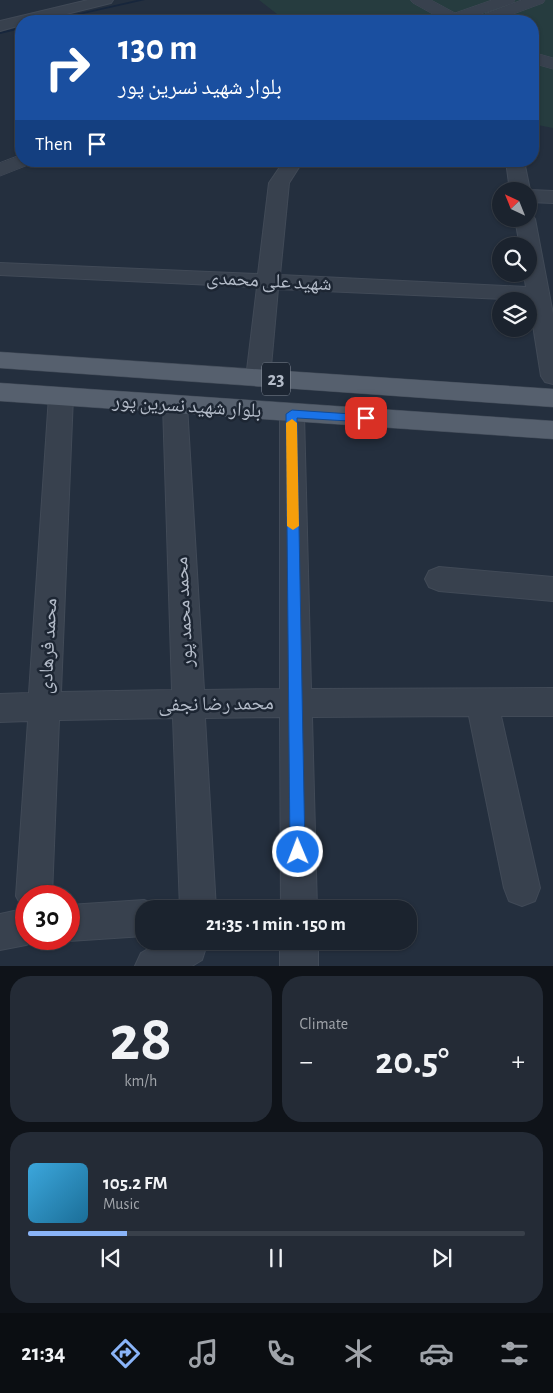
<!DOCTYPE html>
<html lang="en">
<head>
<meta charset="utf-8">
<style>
  :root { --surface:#1b232e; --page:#242b36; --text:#f1f3f6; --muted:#a0a4aa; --line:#39404a; --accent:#8ab4f8 }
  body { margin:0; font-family:"Alegreya Sans","Noto Naskh Arabic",sans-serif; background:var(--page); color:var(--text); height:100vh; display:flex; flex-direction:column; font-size:19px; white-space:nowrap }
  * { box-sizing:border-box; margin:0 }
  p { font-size:16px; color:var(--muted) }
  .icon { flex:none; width:28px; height:28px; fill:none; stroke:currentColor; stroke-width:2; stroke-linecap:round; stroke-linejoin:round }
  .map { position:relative; height:966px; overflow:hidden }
  .details { display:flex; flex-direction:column; gap:10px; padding:10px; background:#0f1319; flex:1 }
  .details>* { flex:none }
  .guide { position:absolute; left:15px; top:15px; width:524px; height:152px; border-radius:20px; box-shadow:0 1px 4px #0004,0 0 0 1px var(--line); background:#1a4fa0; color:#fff; overflow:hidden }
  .needle { width:32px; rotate:317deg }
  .controls { position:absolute; left:492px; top:182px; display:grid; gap:10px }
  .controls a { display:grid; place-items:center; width:45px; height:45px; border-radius:50%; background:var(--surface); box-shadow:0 1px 4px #0004,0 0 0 1px var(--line); font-size:25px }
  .speed { position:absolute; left:15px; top:885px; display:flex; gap:10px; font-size:25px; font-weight:700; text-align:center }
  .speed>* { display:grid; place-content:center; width:65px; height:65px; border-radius:50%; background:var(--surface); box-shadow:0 1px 4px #0004,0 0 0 1px var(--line); line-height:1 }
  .speed .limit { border:8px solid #d22; background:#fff; color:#111 }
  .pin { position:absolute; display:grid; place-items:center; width:42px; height:42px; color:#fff; margin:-21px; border-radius:10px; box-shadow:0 2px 8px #0006 }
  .me { position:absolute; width:55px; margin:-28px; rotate:359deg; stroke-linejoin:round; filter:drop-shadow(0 0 4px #0008) }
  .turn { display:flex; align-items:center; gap:18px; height:105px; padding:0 20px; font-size:22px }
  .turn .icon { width:65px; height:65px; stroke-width:2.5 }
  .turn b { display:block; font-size:35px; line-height:42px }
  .then { display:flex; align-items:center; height:48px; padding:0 20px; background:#0003; gap:10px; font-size:19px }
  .big { font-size:38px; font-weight:700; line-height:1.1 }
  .details .tile { flex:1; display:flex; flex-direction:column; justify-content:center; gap:8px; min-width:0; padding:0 18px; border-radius:20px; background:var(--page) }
  .details .dial { align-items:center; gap:0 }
  .dial b { font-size:65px; line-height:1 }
  .song { display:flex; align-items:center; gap:15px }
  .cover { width:60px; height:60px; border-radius:8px; background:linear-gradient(135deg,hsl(200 70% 55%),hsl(200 70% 35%)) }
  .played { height:5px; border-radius:2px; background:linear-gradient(90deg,var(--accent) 20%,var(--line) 20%) }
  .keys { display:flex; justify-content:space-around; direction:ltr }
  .heat { display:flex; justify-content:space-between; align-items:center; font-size:28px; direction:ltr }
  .details .tiles { flex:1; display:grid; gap:10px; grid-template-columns:1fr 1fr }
  .tile:last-child { grid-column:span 2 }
  .trip { position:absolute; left:135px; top:900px; width:282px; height:50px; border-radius:20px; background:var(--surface); box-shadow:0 1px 4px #0004,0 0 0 1px var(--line); font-weight:700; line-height:50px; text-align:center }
  .tabs { display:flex; height:80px; justify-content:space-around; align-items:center; background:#0b0e12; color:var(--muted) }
  .tabs .icon { width:35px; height:35px }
  .tabs .active { color:var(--accent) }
  .tabs b { font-size:22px; color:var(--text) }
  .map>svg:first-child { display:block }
  .green { fill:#263c3f }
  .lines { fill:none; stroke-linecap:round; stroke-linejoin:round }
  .stream { fill:#17263c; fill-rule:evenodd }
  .minor-casing { stroke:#414a57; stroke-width:2 }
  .tertiary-casing { stroke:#414a57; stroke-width:1 }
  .primary-casing { stroke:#414a57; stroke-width:1 }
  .minor { fill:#38414e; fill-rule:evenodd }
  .tertiary { fill:#38414e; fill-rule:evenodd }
  .primary { fill:#56606e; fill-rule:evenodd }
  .route { fill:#1a73e8; stroke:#114b97 }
  .slow { fill:#f59e0b }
  .labels { text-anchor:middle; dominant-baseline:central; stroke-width:5; stroke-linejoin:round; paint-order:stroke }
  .shield { fill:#1d2633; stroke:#878f9c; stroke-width:1 }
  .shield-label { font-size:19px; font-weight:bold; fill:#b4bcc9 }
  .street-label { font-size:20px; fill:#b4bcc9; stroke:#1d2633 }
</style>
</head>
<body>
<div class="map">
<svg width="553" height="966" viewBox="0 0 553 966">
  <rect width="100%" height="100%" fill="#242f3e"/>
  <polygon class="green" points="259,0 553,0 553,128 533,124 532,21 286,21"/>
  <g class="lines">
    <g class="stream">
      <polygon points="137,0 145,0 52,21 45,21"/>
      <polygon points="21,27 21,29 0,34 0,32"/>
    </g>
    <g class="minor-casing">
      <g id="minor">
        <polygon points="88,0 113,0 111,3 38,21 21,21 21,25 0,31 0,21"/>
        <polygon points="284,161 303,161 289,183 280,275 526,287 524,274 529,274 529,246 520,246 515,219 529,219 529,214 532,215 535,219 553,314 553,384 545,382 541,376 529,300 278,289 270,378 266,384 258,386 250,384 246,378 257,287 0,275 0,263 258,274 269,183"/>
        <polygon points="506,161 524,161 530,190 553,191 553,203 529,202 529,191 510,191"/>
        <polygon points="61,388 70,390 73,396 61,692 172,690 163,405 166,399 175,397 184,399 187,405 204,690 280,689 280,414 283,408 292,405 301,408 304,414 311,689 553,688 553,716 501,716 540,888 535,901 522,906 509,901 504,888 469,716 312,717 317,909 281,909 280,717 205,718 216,909 180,909 173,718 59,720 52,896 26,896 26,939 39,940 26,945 0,950 0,914 23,909 16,896 28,721 0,722 0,694 29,693 49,396 52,390"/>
        <polygon points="439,567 553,577 553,601 439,591 429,587 425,579 429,571"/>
        <polygon points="144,900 157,905 158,909 144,909 144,936 69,941 63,939 69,939 69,905"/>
        <polygon points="162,941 208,941 202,960 192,966 135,966 141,953"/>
        <rect x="280" y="941" width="38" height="25"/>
      </g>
    </g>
    <g class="tertiary-casing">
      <g id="tertiary">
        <polygon points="411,0 431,0 455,13 492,0 515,0 513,3 466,19 467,21 438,21 440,18 413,3"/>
        <polygon points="522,0 545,0 543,3 497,20 485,20 483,17 485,14"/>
        <polygon points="532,52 553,58 553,69 532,63"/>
        <polygon points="21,155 21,161 31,161 28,165 0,176 0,163"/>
      </g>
    </g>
    <g class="primary-casing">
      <g id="primary">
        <polygon points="0,352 553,389 553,407 0,368"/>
        <polygon points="0,383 553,421 553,439 0,401"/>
      </g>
    </g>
    <use href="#minor" class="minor"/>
    <use href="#tertiary" class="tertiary"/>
    <use href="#primary" class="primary"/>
  </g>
  <polygon class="route" points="292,410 366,415 372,418 366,422 297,418 305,852 303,858 298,860 292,858 290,852 286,414"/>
  <polygon class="slow" points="292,419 297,423 299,526 293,530 287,526 286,423"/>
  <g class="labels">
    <rect class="shield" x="262" y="362.5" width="28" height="33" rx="4"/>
    <g class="shield-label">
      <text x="276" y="379">23</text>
    </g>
    <g class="street-label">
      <text transform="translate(269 281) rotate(3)">شهید علی محمدی</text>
      <text transform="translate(187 406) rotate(4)">بلوار شهید نسرین پور</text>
      <text transform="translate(184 612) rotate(-93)">محمد محمد پور</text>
      <text transform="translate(48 646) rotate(-87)">محمد فرهادی</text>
      <text transform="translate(216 704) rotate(-1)">محمد رضا نجفی</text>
    </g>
  </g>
</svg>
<div class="controls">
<a><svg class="needle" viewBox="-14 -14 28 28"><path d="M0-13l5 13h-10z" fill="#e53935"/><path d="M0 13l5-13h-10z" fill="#a0a4aa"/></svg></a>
<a><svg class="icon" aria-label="search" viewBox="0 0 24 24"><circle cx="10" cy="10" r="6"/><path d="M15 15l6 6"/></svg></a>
<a><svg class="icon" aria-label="layers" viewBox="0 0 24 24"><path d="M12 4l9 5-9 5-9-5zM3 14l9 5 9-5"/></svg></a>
</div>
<div class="speed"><div class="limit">30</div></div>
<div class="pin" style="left:366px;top:418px;background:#d93025"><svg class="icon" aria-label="arrive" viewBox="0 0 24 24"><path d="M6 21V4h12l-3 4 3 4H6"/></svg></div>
<svg class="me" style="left:298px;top:852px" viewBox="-20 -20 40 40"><circle r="17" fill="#1a73e8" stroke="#fff" stroke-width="3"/><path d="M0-11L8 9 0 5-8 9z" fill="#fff"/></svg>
<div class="trip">21:35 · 1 min · 150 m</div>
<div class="guide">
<div class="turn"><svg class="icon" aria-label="right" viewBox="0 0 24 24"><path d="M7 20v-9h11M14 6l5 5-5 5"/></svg><div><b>130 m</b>بلوار شهید نسرین پور</div></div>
<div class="then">Then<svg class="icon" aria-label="arrive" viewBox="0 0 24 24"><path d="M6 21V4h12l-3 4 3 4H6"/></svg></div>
</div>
</div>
<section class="details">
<div class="tiles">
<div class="tile dial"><b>28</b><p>km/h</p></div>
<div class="tile"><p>Climate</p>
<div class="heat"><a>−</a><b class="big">20.5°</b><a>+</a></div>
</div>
<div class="tile">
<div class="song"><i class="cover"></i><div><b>105.2 FM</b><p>Music</p></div></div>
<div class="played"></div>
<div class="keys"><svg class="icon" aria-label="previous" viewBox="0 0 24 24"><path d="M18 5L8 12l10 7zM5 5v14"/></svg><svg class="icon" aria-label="pause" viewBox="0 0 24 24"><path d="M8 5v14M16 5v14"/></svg><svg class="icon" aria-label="next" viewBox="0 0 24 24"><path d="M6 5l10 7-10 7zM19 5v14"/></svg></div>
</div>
</div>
</section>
<nav class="tabs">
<b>21:34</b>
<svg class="icon active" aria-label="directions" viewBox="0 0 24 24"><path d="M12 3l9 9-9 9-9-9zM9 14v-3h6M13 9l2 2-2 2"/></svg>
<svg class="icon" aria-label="music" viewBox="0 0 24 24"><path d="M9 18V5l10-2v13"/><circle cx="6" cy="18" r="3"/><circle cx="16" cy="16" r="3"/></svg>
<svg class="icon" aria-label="phone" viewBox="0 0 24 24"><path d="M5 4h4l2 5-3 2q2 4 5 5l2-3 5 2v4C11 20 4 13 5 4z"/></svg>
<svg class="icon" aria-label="climate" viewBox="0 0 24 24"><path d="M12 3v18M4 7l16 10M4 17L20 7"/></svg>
<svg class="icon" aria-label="car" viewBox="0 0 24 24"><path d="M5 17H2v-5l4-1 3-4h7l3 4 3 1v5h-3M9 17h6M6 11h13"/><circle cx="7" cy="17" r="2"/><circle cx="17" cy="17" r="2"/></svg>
<svg class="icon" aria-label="filters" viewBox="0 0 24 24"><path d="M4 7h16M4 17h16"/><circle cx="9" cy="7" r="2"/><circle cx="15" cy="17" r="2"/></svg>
</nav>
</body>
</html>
